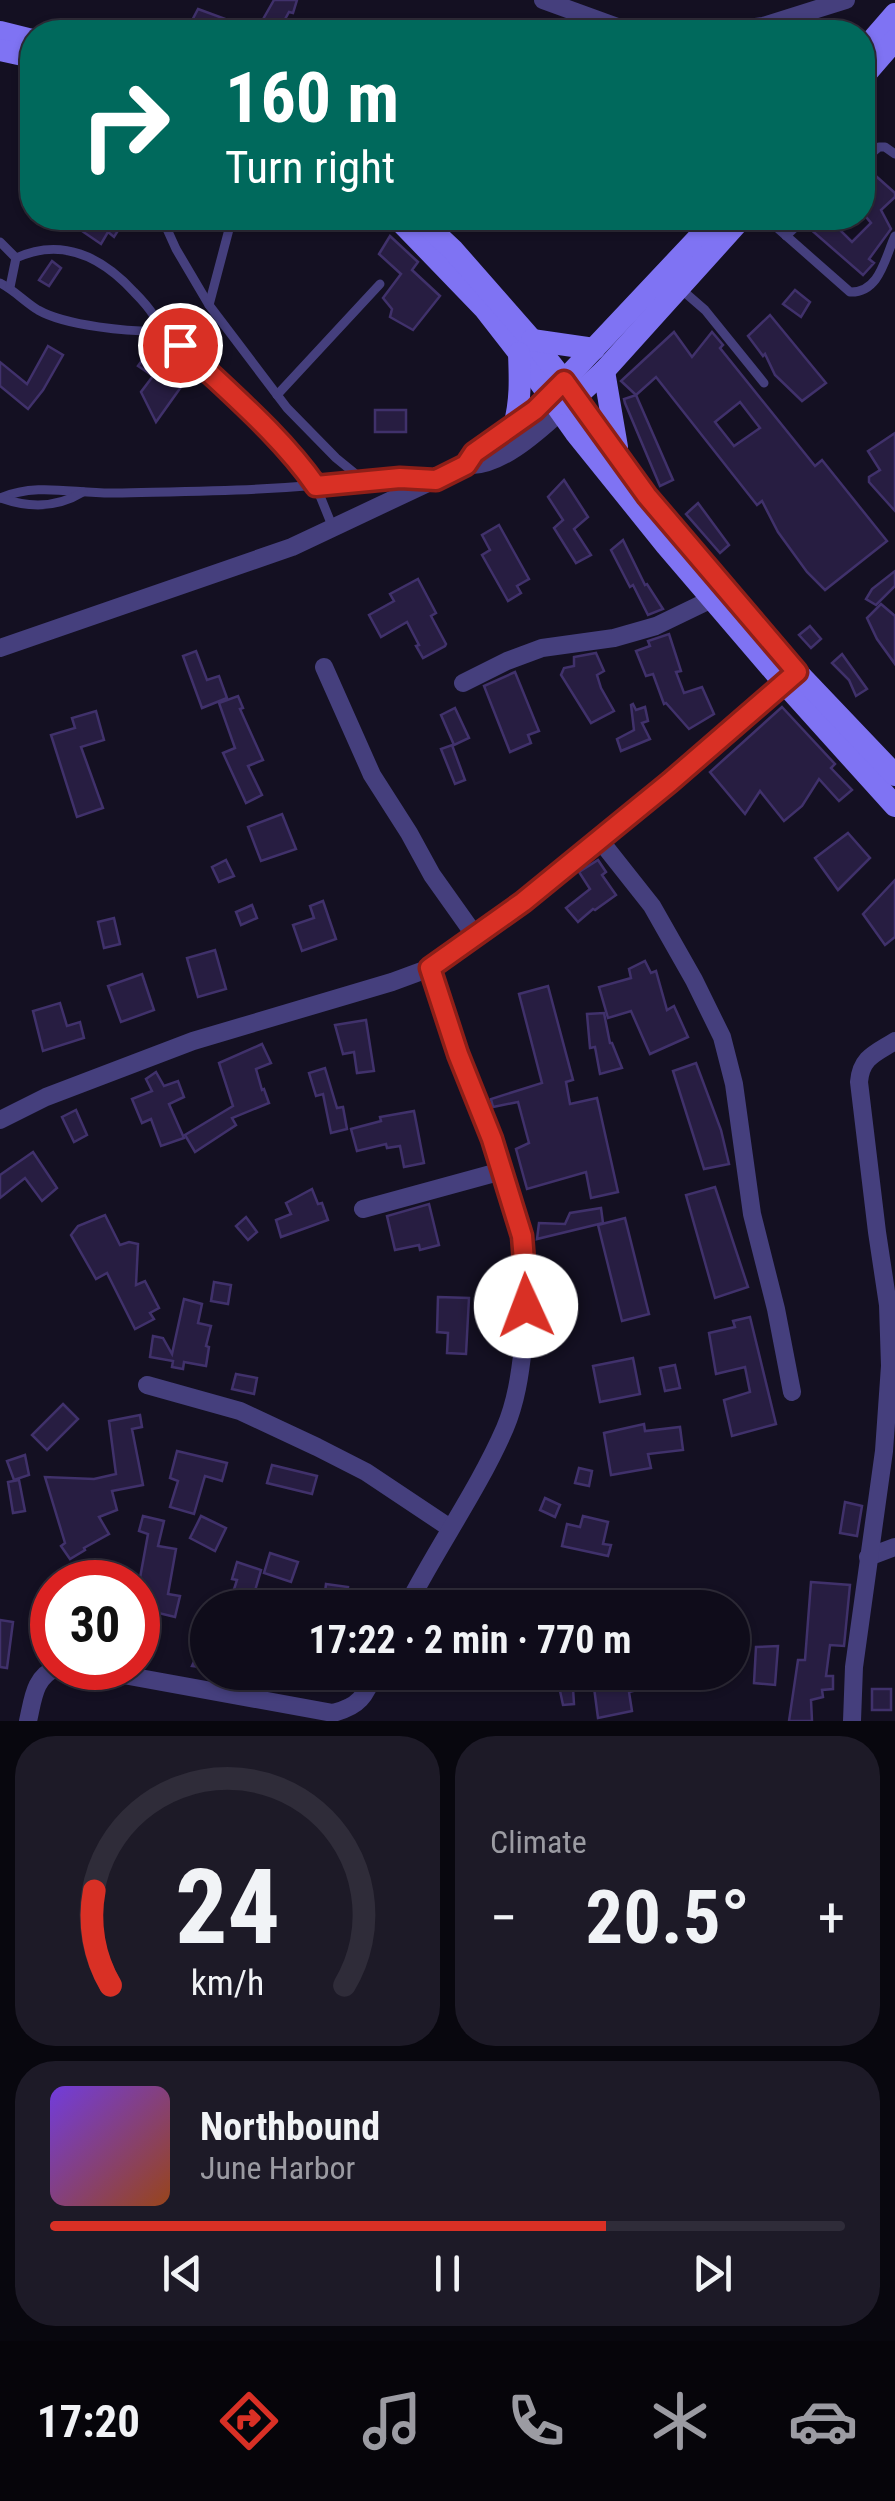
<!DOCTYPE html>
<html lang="en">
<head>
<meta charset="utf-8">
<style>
  :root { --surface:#0f0c1a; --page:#1d1a27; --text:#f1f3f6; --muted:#9b9ba2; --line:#2f2c39; --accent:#d93025 }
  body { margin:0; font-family:"Roboto Condensed",sans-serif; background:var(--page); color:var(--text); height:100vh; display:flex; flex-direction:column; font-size:38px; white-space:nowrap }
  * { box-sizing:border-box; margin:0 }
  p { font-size:32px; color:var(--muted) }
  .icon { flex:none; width:55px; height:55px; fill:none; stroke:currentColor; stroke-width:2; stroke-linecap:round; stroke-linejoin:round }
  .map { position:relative; height:1721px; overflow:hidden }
  .sheet { display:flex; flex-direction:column; gap:15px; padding:15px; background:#08070e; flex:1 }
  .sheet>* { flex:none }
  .guide { position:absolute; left:20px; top:20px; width:855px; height:210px; border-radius:40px; box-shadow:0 2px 8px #0004,0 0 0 2px var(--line); background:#00695c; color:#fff; overflow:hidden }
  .speed { position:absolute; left:30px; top:1560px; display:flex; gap:20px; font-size:50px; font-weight:700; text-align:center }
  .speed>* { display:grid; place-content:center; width:130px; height:130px; border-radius:50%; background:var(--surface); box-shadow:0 2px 8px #0004,0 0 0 2px var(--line); line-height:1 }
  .speed .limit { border:15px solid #d22; background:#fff; color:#111 }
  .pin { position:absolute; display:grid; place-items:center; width:85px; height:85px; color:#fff; margin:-42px; border:5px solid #fff; border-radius:50%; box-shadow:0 2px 10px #0007 }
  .me { position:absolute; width:110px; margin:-55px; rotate:358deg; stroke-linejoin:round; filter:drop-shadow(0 0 8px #0008) }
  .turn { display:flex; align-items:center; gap:35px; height:210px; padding:0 40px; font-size:45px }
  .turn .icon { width:130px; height:130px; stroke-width:2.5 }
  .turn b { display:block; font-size:70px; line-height:85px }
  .big { font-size:75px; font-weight:700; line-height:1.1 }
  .sheet .tile { flex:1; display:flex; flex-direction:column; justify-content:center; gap:15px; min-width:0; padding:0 35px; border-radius:40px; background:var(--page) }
  .sheet .dial { align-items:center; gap:0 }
  .dial svg { height:260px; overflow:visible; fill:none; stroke:var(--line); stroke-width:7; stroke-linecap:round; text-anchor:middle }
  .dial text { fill:var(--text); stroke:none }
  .song { display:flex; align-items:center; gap:30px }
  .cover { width:120px; height:120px; border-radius:15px; background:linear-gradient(135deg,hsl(260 70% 55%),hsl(20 70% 35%)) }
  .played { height:10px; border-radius:5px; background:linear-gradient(90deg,var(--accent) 70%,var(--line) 70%) }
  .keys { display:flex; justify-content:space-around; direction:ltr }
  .heat { display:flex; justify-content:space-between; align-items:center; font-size:55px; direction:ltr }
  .sheet .tiles { flex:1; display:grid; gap:15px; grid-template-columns:1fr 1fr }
  .tile:last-child { grid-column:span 2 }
  .trip { position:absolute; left:190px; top:1590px; width:560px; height:100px; border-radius:50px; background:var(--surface); box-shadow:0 2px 8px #0004,0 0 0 2px var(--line); font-weight:700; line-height:100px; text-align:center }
  .tabs { display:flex; height:160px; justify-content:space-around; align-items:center; background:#06050a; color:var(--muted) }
  .tabs .icon { width:70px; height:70px }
  .tabs .selected { color:var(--accent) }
  .tabs b { font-size:45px; color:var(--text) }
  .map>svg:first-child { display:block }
  .building { fill:#271d41; stroke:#40316b; stroke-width:2.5; fill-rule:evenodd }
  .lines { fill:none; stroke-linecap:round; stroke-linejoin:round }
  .lane { stroke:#453f7d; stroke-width:9 }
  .street { stroke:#453f7d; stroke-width:18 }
  .secondary { stroke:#7f73f3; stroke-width:22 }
  .route-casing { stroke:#8d1f18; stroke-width:25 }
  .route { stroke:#d93025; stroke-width:18 }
</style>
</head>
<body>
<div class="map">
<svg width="895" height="1721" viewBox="0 0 895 1721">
  <rect width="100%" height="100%" fill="#141022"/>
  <g class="building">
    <polygon points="274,0 297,0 293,13 289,12 278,32 259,32 265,22 262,21"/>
    <polygon points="198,9 258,31 258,32 186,32"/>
    <polygon points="868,169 895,193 895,197 881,210 891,229 869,259 874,263 863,275 809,228 819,218 828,218 852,242 871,223 862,212 862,175"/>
    <polygon points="86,218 126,218 114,237 108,232 101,244 79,229"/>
    <polygon points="390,236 418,262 412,270 440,296 413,330 390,317 392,309 383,298 401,274 379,254"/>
    <polygon points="52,261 61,268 49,286 39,280"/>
    <polygon points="795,290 810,302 801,317 783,304"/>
    <polygon points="770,315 826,383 802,401 775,375 765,354 763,356 748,336"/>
    <path d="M674,332l18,25 20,-25 11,13 -3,3 95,118 7,-6 65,81 -62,49 -18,-18 -29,-40 -16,-31 -5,4 -101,-128 -20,18 -15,-14zM740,402l20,26 -26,18 -19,-24z"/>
    <polygon points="48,346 63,355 43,390 28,409 0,386 0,362 27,384"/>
    <polygon points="148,352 186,380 156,422 141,392 153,376 138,366"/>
    <polygon points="636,395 673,480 660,486 625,403 624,399"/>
    <rect x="375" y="410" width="31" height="22"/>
    <polygon points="895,433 895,511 869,482 869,477 880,470 868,451"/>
    <polygon points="564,480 588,517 574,529 591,555 576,563 554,528 563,520 548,497"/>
    <polygon points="698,503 729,545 720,553 686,514"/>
    <polygon points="499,525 529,579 517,586 521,593 508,601 482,555 490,550 482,535"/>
    <polygon points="623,540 645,585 647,584 663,609 648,615 633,585 630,587 611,550"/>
    <polygon points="895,571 895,586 876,605 866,599 872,589"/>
    <polygon points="418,579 436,613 431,616 446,644 445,646 423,658 416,646 419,645 407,622 381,637 369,615 394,601 390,594"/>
    <polygon points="881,604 895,616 895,664 877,639 867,618"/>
    <polygon points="810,626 821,639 811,648 799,635"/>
    <polygon points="669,634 681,671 676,672 684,693 702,687 714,714 689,729 666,703 664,704 653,674 646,676 636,651 650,646 648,641"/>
    <polygon points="196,651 207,680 219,676 227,698 202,708 183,656"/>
    <polygon points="596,653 604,671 597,675 601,688 614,711 591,723 561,675 564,668 574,666 574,657"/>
    <polygon points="842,654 867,689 856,696 849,680 832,663"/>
    <polygon points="515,672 539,731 528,735 531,743 510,752 484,686"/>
    <polygon points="238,696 243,708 240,709 263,760 248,766 262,795 246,803 223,753 235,748 219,703"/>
    <polygon points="633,704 636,710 645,707 648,721 642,723 650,739 621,751 617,739 634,730 631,705"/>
    <polygon points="782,707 835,764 831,768 852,790 839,801 819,779 802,806 784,821 760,791 745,814 710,772"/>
    <polygon points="455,708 469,738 454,745 441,715"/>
    <polygon points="96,711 104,740 81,747 103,808 77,817 51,735 75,728 72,718"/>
    <polygon points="452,745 465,780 455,784 441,749"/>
    <polygon points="282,814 296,849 261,861 248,827"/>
    <polygon points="848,833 870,858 838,890 815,858"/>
    <polygon points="226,860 234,876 219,882 212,867"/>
    <polygon points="598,860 606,872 602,875 616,895 595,910 593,909 578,922 566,908 590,889 579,872"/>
    <polygon points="895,880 895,937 885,945 863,914"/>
    <polygon points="323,901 336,939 302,951 293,925 314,918 310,906"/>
    <polygon points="252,905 257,918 241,925 236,912"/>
    <polygon points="114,918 120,944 104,948 98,922"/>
    <polygon points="215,950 226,989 198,997 187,958"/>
    <polygon points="645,961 651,973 656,971 667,1010 674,1006 688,1037 650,1054 631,1011 608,1018 599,987 631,978 629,969"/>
    <polygon points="142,974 154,1010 121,1022 108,986"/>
    <polygon points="548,986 573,1080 566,1082 570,1104 597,1098 618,1192 591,1198 586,1172 527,1189 516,1149 529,1143 518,1102 493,1107 491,1099 542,1083 519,994"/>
    <polygon points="60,1003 67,1026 80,1022 84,1038 43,1051 33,1011"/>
    <polygon points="604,1013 610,1043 612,1043 622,1068 600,1074 595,1047 590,1048 587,1014"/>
    <polygon points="366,1020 374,1071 357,1073 354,1052 343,1054 335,1025"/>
    <polygon points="262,1044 271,1063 256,1069 262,1090 264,1089 269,1103 232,1118 236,1125 195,1152 185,1135 233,1106 219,1063"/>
    <polygon points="696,1063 721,1130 729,1164 704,1169 673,1071"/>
    <polygon points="325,1068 337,1108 343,1107 347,1129 331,1133 323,1094 316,1096 309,1073"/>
    <polygon points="156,1072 164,1086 178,1081 184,1097 169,1104 184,1138 161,1146 151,1119 142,1123 132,1099 152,1091 146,1079"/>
    <polygon points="76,1110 87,1135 74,1142 62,1117"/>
    <polygon points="414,1111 424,1163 404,1167 400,1146 387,1148 386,1144 357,1151 351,1129 381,1121 380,1117"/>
    <polygon points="33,1152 57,1188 42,1201 25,1178 0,1198 0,1175"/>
    <polygon points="715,1187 748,1287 715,1298 686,1195"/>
    <polygon points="312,1189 318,1204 322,1203 328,1220 281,1237 276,1220 291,1214 286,1203"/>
    <polygon points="429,1204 439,1245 420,1250 419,1245 395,1250 387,1216"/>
    <polygon points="601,1208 603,1223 537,1239 539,1223 565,1224 570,1213"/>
    <polygon points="105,1215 120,1245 129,1242 138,1244 136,1285 145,1281 159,1308 150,1313 154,1319 135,1329 107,1273 96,1279 71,1235 78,1226"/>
    <polygon points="246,1217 257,1232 248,1240 236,1226"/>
    <polygon points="625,1218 649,1314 622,1321 598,1225"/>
    <polygon points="214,1282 231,1285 228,1304 211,1301"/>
    <polygon points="560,1290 566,1306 554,1310 548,1294"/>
    <polygon points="438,1297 469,1298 466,1354 447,1353 448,1333 437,1332"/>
    <polygon points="184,1299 202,1304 198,1323 211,1326 206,1346 209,1347 206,1366 184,1362 183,1369 172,1367 173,1361 150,1357 153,1336 163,1338 172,1354"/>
    <polygon points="750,1317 776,1424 732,1436 724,1400 750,1392 745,1367 716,1374 709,1333 735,1327 733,1321"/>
    <polygon points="633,1358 640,1394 600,1402 593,1366"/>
    <polygon points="675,1365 680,1388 665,1391 660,1368"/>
    <polygon points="236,1374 257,1378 254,1394 232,1389"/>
    <polygon points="63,1404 78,1419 47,1450 32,1435"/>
    <polygon points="140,1415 142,1427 132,1429 143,1485 112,1491 117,1510 99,1517 109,1534 84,1548 85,1550 70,1559 61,1546 65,1543 45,1477 94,1479 116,1474 109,1421"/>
    <polygon points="644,1424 645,1431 680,1427 683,1450 648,1454 651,1468 611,1475 604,1433"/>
    <polygon points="177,1451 227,1463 222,1481 205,1476 194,1514 170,1507 178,1481 170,1478"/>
    <polygon points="25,1455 29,1475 14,1480 7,1461"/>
    <polygon points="272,1465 317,1476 312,1494 267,1483"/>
    <polygon points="579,1468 592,1471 589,1486 575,1483"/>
    <polygon points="19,1480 25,1511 13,1513 8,1482"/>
    <polygon points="545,1498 560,1505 555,1517 540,1510"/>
    <polygon points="845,1502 862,1506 857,1536 840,1533"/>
    <polygon points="143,1516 164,1521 158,1546 176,1549 168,1594 180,1596 175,1617 138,1608 138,1589 148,1534 139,1531"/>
    <polygon points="201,1516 226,1528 215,1551 190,1538"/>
    <polygon points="583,1516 608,1522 603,1544 611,1545 608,1556 562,1546 567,1524 580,1527"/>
    <polygon points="270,1553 298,1562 291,1582 264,1573"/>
    <polygon points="237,1562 261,1570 250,1608 228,1608 237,1580 232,1579"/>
    <polygon points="811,1582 850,1585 844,1646 830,1645 826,1676 833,1676 833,1689 822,1690 823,1697 811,1700 812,1721 789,1721 798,1660 805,1660"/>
    <polygon points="326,1584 348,1587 345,1608 323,1608"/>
    <polygon points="0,1620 13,1622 7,1668 0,1667"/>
    <polygon points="208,1632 208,1668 192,1666"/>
    <polygon points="778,1646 775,1685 754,1683 756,1647"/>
    <polygon points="556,1672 572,1672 574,1704 563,1705"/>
    <polygon points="599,1672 624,1672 621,1676 636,1677 637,1690 629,1692 632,1711 598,1718 593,1680 600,1678"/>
    <rect x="872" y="1689" width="19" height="21"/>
  </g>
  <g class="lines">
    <g class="lane">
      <polyline points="862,161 879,147 885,147 895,154"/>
      <polyline points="162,218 176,249 209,305 287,408 336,458 363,480 400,478 427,479"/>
      <path d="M766,218l84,74c30,1 35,-35 45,-56"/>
      <polyline points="786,236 805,218"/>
      <polyline points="0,242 16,258"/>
      <path d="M0,283c14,7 25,19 38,27 28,16 92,22 124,21"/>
      <path d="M10,287l6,-29c46,-21 86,-1 118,34 7,7 15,16 20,24 3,5 4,10 7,14 5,6 13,11 19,15l124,124 12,17 17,42"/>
      <polyline points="682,290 705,310 764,383"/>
      <polyline points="209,305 232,218"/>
      <polyline points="277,395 380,284"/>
      <path d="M0,498c38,-16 74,-4 115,-5 83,-2 166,-2 248,-13"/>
      <path d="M1,498c28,10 56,10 82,-6"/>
    </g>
    <g class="street">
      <polyline points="543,0 631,32"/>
      <polyline points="719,32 763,26 846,0"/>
      <polyline points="466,465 474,453 535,410 549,395"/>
      <path d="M0,648l292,-101 174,-82c32,4 73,-34 95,-54"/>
      <polyline points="324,667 372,775 409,833 432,875 476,937"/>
      <polyline points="463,683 507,661 542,648 614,638 656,626 712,599"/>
      <polyline points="599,839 652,906 694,980 722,1037 734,1084 752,1214 776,1309 792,1392"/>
      <polyline points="0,1120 46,1097 193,1041 392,982 430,968"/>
      <polyline points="363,1209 502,1171"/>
      <polyline points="147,1385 240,1411 317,1447 366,1472 450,1528"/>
      <polyline points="868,1557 895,1547"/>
      <path d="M406,1608c31,-61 72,-118 99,-180 11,-26 15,-53 18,-81 4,-37 7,-78 -2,-114 -15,-62 -41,-119 -63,-179 -11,-28 -17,-58 -28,-86l93,-67 147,-118 123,-107"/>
      <path d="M85,1668l248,45c27,-7 31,-16 42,-41"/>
      <path d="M28,1721c5,-21 6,-45 29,-53"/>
      <path d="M852,1721l2,-54 30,-216 6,-85 -2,-61 -11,-73 -18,-150c2,-25 17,-29 36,-41"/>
    </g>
    <g class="secondary">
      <polyline points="0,32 32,40"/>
      <polyline points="0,50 32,57"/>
      <polyline points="862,52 895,14"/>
      <polyline points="862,78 895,40"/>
      <polyline points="397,218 484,308 519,353 575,432 666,545 785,684 895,806"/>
      <polyline points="419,218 453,250 532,340 576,396 647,496 797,672 895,775"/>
      <polyline points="532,340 594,349"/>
      <polyline points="604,371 617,447"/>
      <polyline points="555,390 717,218"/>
      <polyline points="567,405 604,371 742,218"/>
      <path d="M514,426c7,-25 6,-48 5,-73"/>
    </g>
  </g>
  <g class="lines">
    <g class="route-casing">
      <path id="route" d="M180,345c46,45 99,88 136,141l84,-8 36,2 30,-15 8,-12 61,-43 29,-29 83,115 150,176 -127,110 -147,120 -93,66 28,86 34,85 30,97 4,50v20"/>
    </g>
    <use href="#route" class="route"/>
  </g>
</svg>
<div class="speed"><div class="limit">30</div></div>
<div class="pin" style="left:180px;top:345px;background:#d93025"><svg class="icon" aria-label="arrive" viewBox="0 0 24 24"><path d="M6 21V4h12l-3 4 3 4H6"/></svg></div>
<svg class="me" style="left:526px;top:1306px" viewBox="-20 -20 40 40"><circle r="19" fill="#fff"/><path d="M0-13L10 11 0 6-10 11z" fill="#d93025"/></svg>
<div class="trip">17:22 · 2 min · 770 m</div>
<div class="guide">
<div class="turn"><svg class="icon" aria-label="right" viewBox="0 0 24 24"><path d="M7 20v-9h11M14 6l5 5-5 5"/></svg><div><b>160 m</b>Turn right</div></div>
</div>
</div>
<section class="sheet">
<div class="tiles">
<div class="tile dial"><svg viewBox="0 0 100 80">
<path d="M14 69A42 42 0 1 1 86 69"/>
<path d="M14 69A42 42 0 0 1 9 40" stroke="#d93025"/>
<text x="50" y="56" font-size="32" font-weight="700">24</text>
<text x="50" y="72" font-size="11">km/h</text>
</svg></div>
<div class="tile"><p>Climate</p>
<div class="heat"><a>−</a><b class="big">20.5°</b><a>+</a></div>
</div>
<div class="tile">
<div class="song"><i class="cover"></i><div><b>Northbound</b><p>June Harbor</p></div></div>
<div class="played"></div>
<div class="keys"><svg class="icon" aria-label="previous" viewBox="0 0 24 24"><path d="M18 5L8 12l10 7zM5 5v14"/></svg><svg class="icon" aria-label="pause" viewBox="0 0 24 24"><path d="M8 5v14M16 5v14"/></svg><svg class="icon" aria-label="next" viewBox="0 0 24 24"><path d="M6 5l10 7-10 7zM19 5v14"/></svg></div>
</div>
</div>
</section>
<nav class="tabs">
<b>17:20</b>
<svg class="icon selected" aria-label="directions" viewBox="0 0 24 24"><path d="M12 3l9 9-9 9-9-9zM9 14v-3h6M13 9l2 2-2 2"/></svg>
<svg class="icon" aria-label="music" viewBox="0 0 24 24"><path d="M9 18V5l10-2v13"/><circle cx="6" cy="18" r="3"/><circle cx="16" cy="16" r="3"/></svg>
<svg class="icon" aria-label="phone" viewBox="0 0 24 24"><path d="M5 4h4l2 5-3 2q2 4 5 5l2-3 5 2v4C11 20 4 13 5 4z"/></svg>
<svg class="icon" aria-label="climate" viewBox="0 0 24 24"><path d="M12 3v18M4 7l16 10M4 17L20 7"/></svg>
<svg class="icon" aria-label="car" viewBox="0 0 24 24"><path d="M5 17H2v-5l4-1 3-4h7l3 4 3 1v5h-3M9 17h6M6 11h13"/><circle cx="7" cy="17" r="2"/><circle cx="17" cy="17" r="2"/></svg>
</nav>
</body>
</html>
